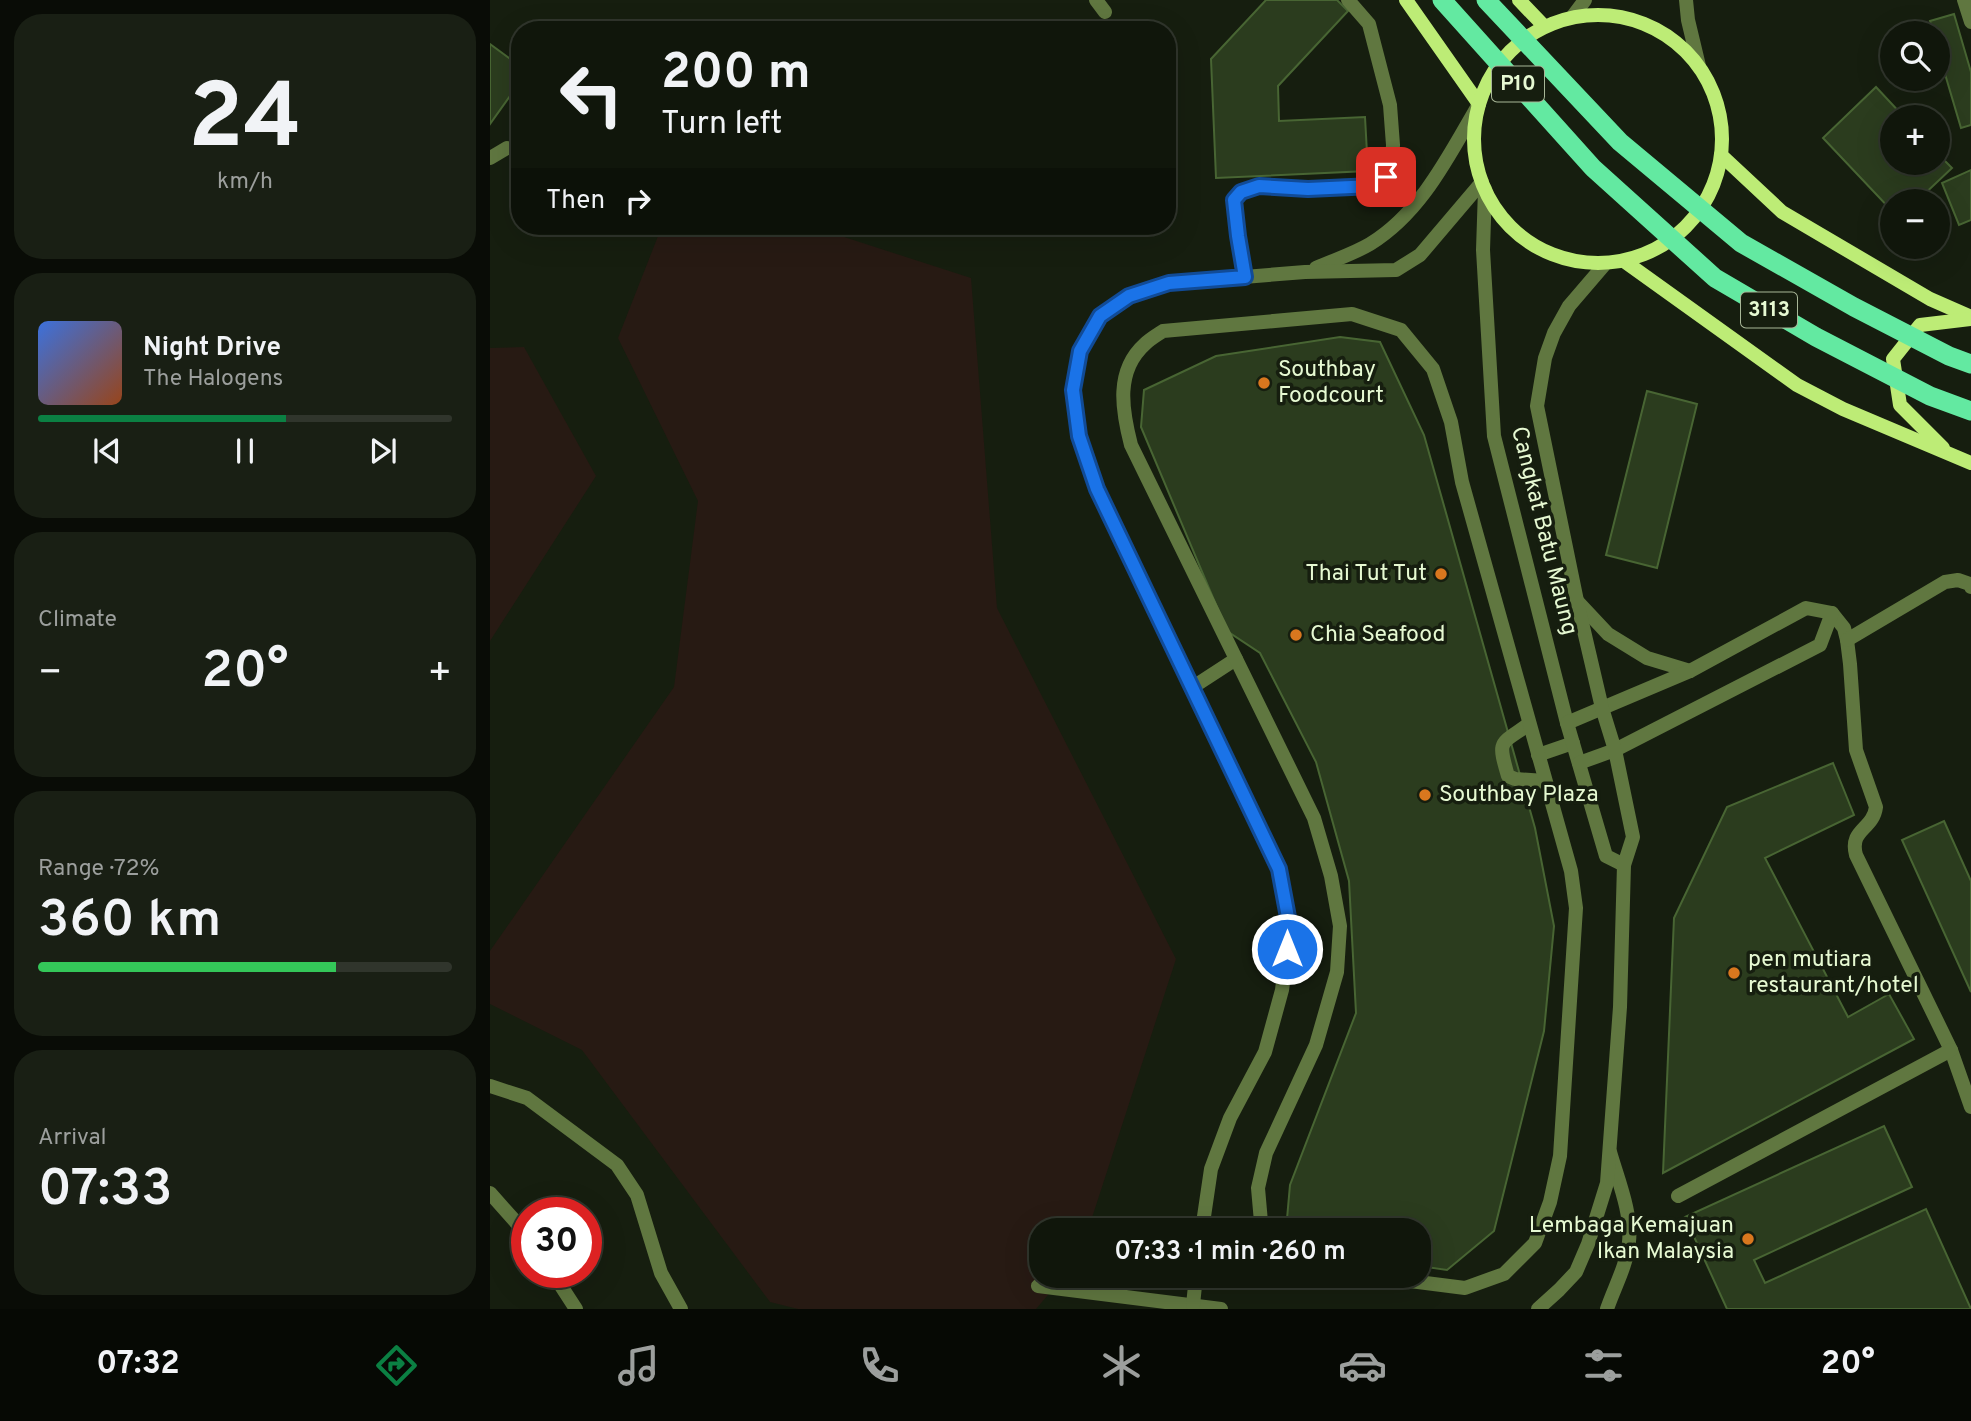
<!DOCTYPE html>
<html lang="en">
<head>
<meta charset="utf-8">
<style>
  :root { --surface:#10160b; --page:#191f14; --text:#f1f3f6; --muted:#9c9f9d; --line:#30352c; --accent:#0b8043 }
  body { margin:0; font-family:Overpass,sans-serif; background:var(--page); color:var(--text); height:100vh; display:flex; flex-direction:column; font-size:26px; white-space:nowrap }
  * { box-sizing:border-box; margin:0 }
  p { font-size:23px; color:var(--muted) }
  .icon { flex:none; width:38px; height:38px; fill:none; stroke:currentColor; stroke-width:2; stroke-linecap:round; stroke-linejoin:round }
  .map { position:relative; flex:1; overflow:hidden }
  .panel { display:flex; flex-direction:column; gap:14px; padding:14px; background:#090c06; width:490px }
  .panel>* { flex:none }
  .top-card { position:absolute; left:21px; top:21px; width:665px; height:214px; border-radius:28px; box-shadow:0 7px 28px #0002,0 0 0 2px var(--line); background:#10160b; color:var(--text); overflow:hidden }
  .tools { position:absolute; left:1390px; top:21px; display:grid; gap:14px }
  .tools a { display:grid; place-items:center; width:70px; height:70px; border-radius:50%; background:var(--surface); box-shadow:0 7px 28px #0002,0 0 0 2px var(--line); font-size:35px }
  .speed { position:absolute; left:21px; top:1197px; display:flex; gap:14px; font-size:35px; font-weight:700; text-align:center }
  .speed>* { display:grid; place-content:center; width:91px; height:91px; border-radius:50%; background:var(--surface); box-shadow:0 7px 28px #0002,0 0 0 2px var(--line); line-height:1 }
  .speed .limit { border:10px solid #d22; background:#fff; color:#111 }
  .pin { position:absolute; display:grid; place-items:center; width:60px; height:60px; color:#fff; margin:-30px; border-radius:14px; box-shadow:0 4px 10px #0006 }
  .me { position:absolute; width:77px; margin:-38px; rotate:0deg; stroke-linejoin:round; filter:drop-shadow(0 0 5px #0008) }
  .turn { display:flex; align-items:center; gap:24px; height:147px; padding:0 35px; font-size:32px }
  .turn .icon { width:91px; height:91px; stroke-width:2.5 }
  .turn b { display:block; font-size:49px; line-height:60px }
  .then { display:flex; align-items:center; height:66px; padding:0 35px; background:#0003; gap:14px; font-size:26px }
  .big { font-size:52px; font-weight:600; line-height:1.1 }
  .panel .widget { flex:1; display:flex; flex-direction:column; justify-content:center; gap:10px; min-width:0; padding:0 24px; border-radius:28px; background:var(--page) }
  .panel .dial { align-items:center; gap:0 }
  .dial b { font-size:91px; line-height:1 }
  .song { display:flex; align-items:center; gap:21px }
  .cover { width:84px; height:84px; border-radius:10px; background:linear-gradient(135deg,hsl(220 70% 55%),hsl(20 70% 35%)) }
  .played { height:7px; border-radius:4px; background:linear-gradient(90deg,var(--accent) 60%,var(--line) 60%) }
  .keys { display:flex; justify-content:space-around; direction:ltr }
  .heat { display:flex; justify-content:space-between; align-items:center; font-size:38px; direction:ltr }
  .charge { height:10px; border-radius:5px; background:linear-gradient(90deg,#34c759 72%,var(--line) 0) }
  .trip { position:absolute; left:539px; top:1218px; width:402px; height:70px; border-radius:28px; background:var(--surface); box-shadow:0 7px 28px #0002,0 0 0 2px var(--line); font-weight:600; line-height:70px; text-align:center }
  .menu { display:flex; height:112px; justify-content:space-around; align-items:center; background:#060904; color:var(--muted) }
  .menu .icon { width:49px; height:49px }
  .menu .active { color:var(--accent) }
  .menu b { font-size:32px; color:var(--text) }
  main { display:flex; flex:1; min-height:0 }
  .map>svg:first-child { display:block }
  .green { fill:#271a13 }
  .building { fill:#2b3c1e; stroke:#486533; stroke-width:2 }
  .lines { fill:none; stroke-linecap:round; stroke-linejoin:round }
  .service { stroke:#607740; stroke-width:14 }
  .minor { stroke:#607740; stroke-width:14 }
  .tertiary { stroke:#607740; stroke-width:14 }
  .secondary { stroke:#bdec76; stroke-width:14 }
  .trunk-bridge { stroke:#63e9a1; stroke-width:19 }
  .route-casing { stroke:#114b97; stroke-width:18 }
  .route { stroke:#1a73e8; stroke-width:12 }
  .poi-dot { fill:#d9771e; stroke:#161e0f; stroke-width:2.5 }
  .labels { text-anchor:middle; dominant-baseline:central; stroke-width:7; stroke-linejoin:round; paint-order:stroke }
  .shield { fill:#161e0f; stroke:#a8b798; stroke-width:2 }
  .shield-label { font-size:21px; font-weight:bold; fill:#e6f9d2 }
  .poi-label { font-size:23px; fill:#e6f9d2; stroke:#161e0f; text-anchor:start }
  .street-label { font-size:23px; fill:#e6f9d2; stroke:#161e0f }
</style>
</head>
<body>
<main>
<section class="panel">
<div class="widget dial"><b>24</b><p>km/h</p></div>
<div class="widget">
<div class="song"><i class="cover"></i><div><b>Night Drive</b><p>The Halogens</p></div></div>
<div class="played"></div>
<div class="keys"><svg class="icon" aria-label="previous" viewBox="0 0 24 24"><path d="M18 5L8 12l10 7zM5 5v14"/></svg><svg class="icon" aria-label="pause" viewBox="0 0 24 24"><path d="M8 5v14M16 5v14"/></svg><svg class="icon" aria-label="next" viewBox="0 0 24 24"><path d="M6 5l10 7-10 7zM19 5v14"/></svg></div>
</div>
<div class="widget"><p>Climate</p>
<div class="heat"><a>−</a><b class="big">20°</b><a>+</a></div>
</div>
<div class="widget"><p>Range · 72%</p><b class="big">360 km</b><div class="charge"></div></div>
<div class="widget"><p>Arrival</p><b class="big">07:33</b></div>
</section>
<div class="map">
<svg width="1481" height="1309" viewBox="0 0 1481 1309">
  <rect width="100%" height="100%" fill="#161e0f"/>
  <g class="green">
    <polygon points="172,226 320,226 481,278 507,608 686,959 598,1230 551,1230 551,1276 574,1276 546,1309 308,1309 280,1302 92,1050 0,1004 0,951 184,687 208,501 128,338"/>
    <polygon points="34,347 106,476 0,641 0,348"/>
  </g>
  <g class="building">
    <polygon points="776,0 847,0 858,11 788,86 789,121 875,117 878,171 726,178 721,59"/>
    <polygon points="1464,14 1481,72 1481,125 1471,128 1447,47 1447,33 1443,33 1440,21"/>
    <polygon points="0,44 30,66 30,82 0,124"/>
    <polygon points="1386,87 1414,117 1402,117 1402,163 1447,163 1447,153 1462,168 1427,201 1402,201 1402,211 1333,138"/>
    <polygon points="1481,170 1481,220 1469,225 1452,183"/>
    <polygon points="850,337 890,342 934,435 1045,828 1064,926 1054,1031 1004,1231 957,1270 929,1266 929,1230 796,1230 800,1185 866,1013 859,881 826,762 770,653 737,631 651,427 654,390 726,356"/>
    <polygon points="1157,391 1207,404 1167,568 1116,555"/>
    <polygon points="1343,763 1364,815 1275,858 1358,1017 1399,994 1424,1039 1173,1173 1184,918 1237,807"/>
    <polygon points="1454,821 1481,881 1481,992 1412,840"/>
    <polygon points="1394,1126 1422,1187 1264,1260 1275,1283 1436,1209 1481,1309 1237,1309 1195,1217"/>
  </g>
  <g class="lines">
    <g class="service">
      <polyline points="606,0 615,12"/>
      <polyline points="0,158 17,148"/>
      <polyline points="755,277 748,236 744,200 751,192 769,186 818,189 883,186 896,177 902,162 903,145 900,105 879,24 858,0"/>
      <path d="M1342,613l12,15 3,12 3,24 6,86 20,57c-3,23 -27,22 -20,48l95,195 20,57"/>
      <polyline points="1357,640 1455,582 1468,580 1480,584 1481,587"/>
      <polyline points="703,687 746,659"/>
      <path d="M1039,724c-29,21 -32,15 -21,52l7,3 30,2"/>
      <polyline points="1048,755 1083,743"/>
      <polyline points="0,1086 37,1098 127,1165 147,1195 171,1273 191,1309"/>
      <polyline points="0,1193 25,1221 37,1237"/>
      <polyline points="1188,1196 1461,1050"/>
      <path d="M775,1230l-4,-8 -3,-34 8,-35 50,-108 21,-73 3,-46 -9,-50 -17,-58 -183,-373c-9,-35 -16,-74 14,-101 5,-5 12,-9 18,-13l189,-17 49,16 32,39 18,53 11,60 109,389 5,37 -16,248 -10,46 -15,41 -31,31 -39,14 -94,-12"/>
      <polyline points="62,1272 86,1309"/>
      <path d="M1117,1309c7,-21 20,-44 22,-67 3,-29 -11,-62 -19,-90"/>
    </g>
    <g class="minor">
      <polyline points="1474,0 1481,22"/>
      <polyline points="995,189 993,250 1004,436 1077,723 1116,856 1134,865"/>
      <path d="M826,268c18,-8 37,-14 54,-24 52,-32 79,-89 109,-140"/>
      <polyline points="1088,602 1118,634 1157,658 1200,671"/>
      <polyline points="1077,723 1200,671 1316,608 1342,613 1330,645 1125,750 1089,763"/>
      <polyline points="712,1230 721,1169 740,1118 775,1052 792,990 800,928 789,869 607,489 589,436 583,390 590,351 610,316 639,296 679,283 815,272 906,270 930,255 992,182"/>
      <polyline points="548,1286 731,1309"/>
      <polyline points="703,1305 706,1276"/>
      <polyline points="1048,1309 1069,1290 1086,1272 1098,1244 1117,1183 1130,1007 1134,865 1143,837 1125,750 1112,708 1087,601 1047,406 1055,358 1064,333 1079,306 1115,264"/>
    </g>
    <g class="tertiary">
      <polyline points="1196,0 1198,20 1209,66"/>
      <polyline points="1083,16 1095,0"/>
    </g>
    <g class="secondary">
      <polyline points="916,0 989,104"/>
      <polyline points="1029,0 1054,26"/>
      <circle cx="1108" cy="139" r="124"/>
      <polyline points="1231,155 1292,212 1440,299 1481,317"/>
      <polyline points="1134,261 1307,385 1353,409 1481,463"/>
      <polyline points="1453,448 1410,405 1403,359 1430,325 1481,319"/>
    </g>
    <g class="trunk-bridge">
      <polyline points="952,0 1103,168 1225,278 1326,337 1440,396 1481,411"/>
      <polyline points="996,0 1130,142 1251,243 1364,307 1459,356 1481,364"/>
    </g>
  </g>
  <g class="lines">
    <g class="route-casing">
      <polyline id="route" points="797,949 800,928 789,869 607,489 589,436 583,390 590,351 610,316 639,296 679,283 755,277 748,236 744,200 751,192 769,186 818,189 883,186 896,177"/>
    </g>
    <use href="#route" class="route"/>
  </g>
  <g class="poi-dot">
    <circle cx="774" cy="383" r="7"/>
    <circle cx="951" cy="574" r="7"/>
    <circle cx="806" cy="635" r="7"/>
    <circle cx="935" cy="795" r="7"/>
    <circle cx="1244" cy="973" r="7"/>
    <circle cx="1258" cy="1239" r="7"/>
  </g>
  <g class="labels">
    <g class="shield">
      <rect x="1002" y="66.5" width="52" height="35" rx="5"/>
      <rect x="1251" y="292.5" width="56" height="35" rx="5"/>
    </g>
    <g class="shield-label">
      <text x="1028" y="84">P10</text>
      <text x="1279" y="310">3113</text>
    </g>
    <g class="poi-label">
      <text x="788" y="370">Southbay<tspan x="788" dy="26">Foodcourt</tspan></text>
      <text x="937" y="574" text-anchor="end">Thai Tut Tut</text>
      <text x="820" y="635">Chia Seafood</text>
      <text x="949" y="795">Southbay Plaza</text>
      <text x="1258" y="960">pen mutiara<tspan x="1258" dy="26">restaurant/hotel</tspan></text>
      <text x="1244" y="1226" text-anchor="end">Lembaga Kemajuan<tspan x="1244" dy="26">Ikan Malaysia</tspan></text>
    </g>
    <g class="street-label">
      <text transform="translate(1053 531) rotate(76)">Cangkat Batu Maung</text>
    </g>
  </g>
</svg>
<div class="tools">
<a><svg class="icon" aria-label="search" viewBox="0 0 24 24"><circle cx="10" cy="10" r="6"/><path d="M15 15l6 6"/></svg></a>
<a>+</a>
<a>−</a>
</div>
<div class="speed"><div class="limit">30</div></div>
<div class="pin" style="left:896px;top:177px;background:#d93025"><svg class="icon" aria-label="arrive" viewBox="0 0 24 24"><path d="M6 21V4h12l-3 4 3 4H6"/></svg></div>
<svg class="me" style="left:797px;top:949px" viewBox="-20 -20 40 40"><circle r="17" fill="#1a73e8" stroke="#fff" stroke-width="3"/><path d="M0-11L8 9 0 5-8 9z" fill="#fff"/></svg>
<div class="trip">07:33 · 1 min · 260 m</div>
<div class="top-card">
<div class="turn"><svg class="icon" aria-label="left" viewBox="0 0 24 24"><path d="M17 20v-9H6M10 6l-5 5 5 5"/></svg><div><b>200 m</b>Turn left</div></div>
<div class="then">Then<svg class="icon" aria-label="right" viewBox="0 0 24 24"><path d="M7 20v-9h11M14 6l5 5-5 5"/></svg></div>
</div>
</div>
</main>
<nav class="menu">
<b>07:32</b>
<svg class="icon active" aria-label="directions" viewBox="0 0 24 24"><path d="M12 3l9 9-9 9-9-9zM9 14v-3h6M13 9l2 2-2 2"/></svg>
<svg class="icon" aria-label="music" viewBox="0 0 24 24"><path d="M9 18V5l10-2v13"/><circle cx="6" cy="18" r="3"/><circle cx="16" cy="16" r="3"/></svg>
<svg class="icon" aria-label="phone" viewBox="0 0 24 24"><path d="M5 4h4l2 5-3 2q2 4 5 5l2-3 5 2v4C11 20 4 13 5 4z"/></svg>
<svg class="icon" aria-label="climate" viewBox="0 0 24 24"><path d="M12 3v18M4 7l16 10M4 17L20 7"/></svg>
<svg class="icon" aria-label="car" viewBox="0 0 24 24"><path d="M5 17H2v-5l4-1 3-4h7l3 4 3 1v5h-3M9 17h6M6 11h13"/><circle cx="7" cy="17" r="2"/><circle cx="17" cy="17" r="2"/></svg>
<svg class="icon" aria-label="filters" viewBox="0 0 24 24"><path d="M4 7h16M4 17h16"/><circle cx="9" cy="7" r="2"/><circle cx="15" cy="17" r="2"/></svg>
<b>20°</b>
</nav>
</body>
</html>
